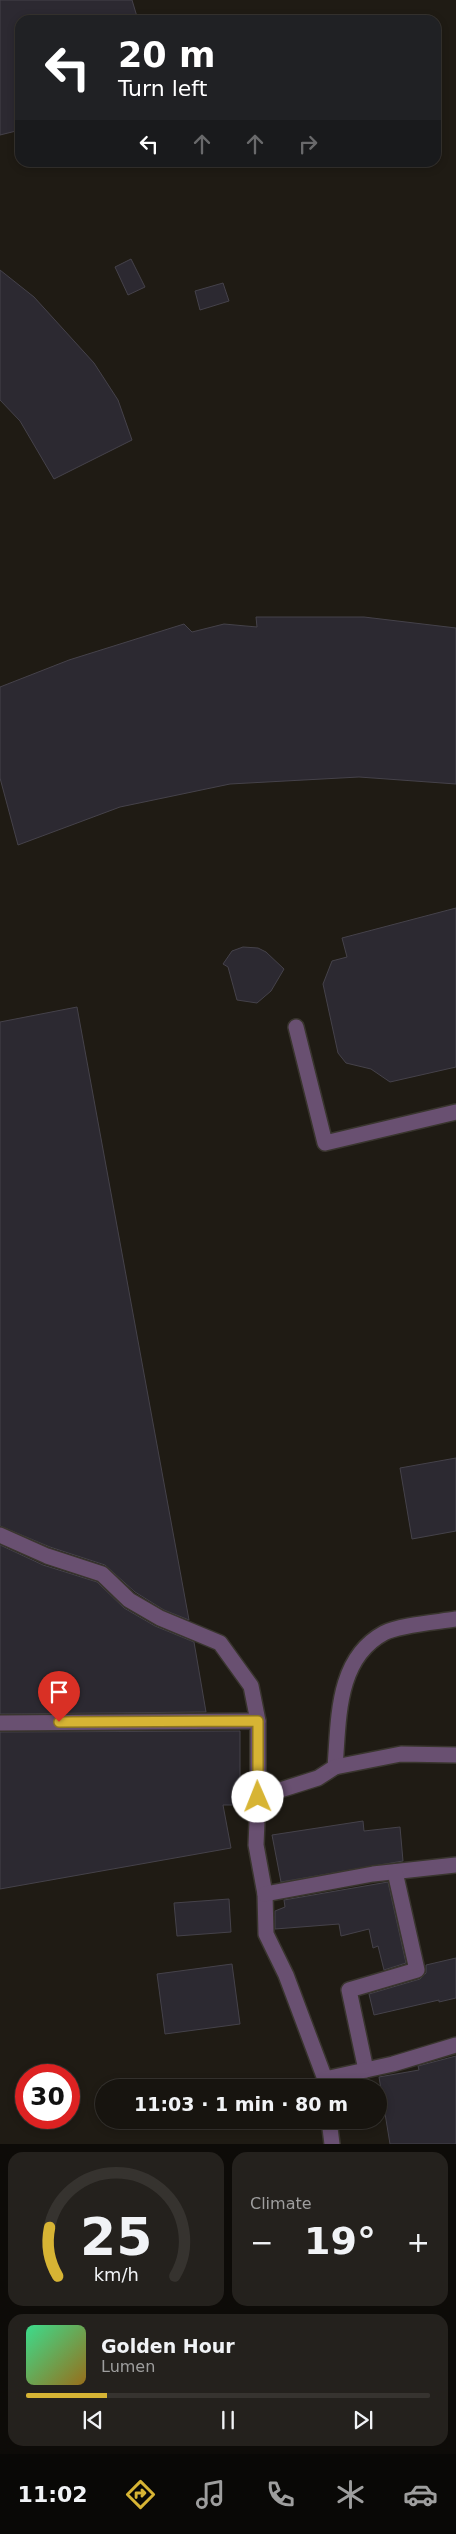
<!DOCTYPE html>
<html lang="en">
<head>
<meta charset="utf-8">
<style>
  :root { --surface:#17140f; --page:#24211d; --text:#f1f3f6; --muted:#9e9e9e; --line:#36332f; --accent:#d7b434 }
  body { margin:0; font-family:"DejaVu Sans",sans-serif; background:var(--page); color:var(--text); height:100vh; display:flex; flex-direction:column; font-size:19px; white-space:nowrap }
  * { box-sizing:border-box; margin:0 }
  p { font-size:16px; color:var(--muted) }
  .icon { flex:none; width:28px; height:28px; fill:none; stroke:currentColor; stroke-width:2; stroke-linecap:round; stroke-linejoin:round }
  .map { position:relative; height:2144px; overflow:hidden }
  .sheet { display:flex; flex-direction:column; gap:8px; padding:8px; background:#0d0b08; flex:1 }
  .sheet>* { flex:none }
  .guide { position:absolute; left:15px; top:15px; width:426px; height:152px; border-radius:15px; box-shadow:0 2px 8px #0003,0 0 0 1px var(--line); background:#202124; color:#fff; overflow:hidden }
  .speed { position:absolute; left:15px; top:2064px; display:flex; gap:10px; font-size:25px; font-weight:700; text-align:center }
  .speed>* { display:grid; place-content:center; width:65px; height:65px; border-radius:50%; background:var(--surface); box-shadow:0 2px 8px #0003,0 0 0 1px var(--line); line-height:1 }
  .speed .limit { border:8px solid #d22; background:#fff; color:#111 }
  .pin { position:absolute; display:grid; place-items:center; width:42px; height:42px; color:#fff; margin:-51px -21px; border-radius:50% 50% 50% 0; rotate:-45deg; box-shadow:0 0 5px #0007 }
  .pin .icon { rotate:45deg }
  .me { position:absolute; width:55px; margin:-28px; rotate:359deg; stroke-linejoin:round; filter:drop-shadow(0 0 4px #0008) }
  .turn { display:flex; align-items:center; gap:18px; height:105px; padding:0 20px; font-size:22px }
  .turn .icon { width:65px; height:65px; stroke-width:2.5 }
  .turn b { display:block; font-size:35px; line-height:42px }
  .lanes { display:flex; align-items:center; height:48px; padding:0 20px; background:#0003; justify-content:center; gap:25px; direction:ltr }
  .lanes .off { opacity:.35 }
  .big { font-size:38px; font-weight:700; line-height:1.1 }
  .sheet .card { flex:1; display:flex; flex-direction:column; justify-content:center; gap:8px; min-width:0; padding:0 18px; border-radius:15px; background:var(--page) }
  .sheet .dial { align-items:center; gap:0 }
  .dial svg { height:130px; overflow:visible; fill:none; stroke:var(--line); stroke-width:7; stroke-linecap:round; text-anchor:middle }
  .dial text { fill:var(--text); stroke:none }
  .song { display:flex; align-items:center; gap:15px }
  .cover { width:60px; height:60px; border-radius:8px; background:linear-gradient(135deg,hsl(150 70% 55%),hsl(40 70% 35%)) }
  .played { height:5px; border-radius:2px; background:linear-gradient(90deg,var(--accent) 20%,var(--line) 20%) }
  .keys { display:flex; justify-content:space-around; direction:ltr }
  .heat { display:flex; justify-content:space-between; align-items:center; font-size:28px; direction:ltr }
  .sheet .tiles { flex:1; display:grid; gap:8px; grid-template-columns:1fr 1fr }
  .card:last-child { grid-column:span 2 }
  .trip { position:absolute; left:95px; top:2079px; width:292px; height:50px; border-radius:25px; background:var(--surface); box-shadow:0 2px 8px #0003,0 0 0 1px var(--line); font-weight:700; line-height:50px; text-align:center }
  .dock { display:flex; height:80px; justify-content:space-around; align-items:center; background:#090806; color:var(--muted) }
  .dock .icon { width:35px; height:35px }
  .dock .active { color:var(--accent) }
  .dock b { font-size:22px; color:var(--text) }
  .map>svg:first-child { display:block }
  .building { fill:#2c2931; stroke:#45424a }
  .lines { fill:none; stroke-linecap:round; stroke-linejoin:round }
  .street-casing { stroke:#39352e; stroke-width:18 }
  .street { stroke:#695071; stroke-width:15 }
  .route-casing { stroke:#8c7522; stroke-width:12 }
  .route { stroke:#d7b434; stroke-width:9 }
</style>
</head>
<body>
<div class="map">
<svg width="456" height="2144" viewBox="0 0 456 2144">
  <rect width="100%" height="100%" fill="#1f1b14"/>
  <g class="building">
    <polygon points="0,0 132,0 138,20 20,20 20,130 0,135"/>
    <polygon points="131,259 145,287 128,295 115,267"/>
    <polygon points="0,270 34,297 94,363 118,400 132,440 54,479 20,421 0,400"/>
    <polygon points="223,283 229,301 200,310 195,291"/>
    <polygon points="256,617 364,617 456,628 456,784 359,777 230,784 120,807 18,845 0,778 0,687 69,660 184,624 192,632 224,624 257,627"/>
    <polygon points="456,908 456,1067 390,1082 371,1069 346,1063 338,1053 323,984 332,961 347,957 342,938"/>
    <polygon points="243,947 258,948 266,952 284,969 271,991 257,1003 237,1000 228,967 223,964 232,951"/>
    <polygon points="77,1007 189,1620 164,1610 135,1592 105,1565 50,1547 0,1526 0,1022"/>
    <polygon points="456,1458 456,1531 412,1539 400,1468"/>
    <polygon points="0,1545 43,1565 97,1582 124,1608 155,1626 194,1642 206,1712 0,1714"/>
    <polygon points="240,1731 240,1805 223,1805 231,1848 0,1889 0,1732"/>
    <polygon points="363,1821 364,1831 400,1827 403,1861 281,1882 272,1835"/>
    <polygon points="388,1882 406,1963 384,1970 378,1946 373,1948 369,1929 341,1936 339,1924 275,1929 275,1911 285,1907 284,1900"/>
    <polygon points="229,1899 231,1932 177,1936 174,1903"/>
    <polygon points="456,1958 456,1998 439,2002 439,2000 374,2015 369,1994 420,1979 426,1973 426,1965"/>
    <polygon points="232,1964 240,2024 165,2034 157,1974"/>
    <polygon points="456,2056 456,2144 390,2144 379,2077 419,2070 418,2066"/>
  </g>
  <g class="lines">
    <g class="street-casing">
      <g id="street">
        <polyline points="296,1027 325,1143 456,1112"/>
        <path d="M0,1535l47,21 55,18 27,26 31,18 60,25 31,43 7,35v76l60,-19 17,-11c4,-48 1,-108 49,-134 15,-8 54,-11 72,-14"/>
        <polyline points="0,1723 258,1721"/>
        <polyline points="335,1767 401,1754 456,1755"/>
        <polyline points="258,1797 256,1845 265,1894 266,1934 286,1975 325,2079"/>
        <polyline points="265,1894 373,1874 456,1865"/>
        <polyline points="366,2070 349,1990 417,1970 395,1872"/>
        <polyline points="326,2088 325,2079 393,2064 456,2045"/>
        <polyline points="329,2120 332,2144"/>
      </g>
    </g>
    <use href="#street" class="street"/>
  </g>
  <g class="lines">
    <g class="route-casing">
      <polyline id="route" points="59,1722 258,1721 258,1797"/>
    </g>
    <use href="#route" class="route"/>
  </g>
</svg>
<div class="speed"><div class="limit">30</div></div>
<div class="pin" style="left:59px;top:1722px;background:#d93025"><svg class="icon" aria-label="arrive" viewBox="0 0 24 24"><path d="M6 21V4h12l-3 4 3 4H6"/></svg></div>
<svg class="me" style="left:258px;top:1797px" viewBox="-20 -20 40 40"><circle r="19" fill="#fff"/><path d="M0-13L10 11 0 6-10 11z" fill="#d7b434"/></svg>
<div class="trip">11:03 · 1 min · 80 m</div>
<div class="guide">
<div class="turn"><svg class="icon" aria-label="left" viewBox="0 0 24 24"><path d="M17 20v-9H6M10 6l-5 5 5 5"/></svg><div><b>20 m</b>Turn left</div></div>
<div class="lanes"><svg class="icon" aria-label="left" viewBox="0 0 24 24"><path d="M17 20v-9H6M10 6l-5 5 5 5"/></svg><svg class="icon off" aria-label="ahead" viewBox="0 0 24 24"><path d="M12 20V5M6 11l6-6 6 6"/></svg><svg class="icon off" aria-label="ahead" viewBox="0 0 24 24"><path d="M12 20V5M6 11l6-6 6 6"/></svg><svg class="icon off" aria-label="right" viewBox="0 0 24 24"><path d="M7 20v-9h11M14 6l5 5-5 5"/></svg></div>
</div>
</div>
<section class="sheet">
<div class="tiles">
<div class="card dial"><svg viewBox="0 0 100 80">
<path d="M14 69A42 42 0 1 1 86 69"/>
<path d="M14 69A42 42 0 0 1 9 39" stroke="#d7b434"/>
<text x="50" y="56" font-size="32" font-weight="700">25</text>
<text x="50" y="72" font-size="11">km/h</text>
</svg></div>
<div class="card"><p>Climate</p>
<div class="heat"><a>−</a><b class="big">19°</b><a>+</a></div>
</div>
<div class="card">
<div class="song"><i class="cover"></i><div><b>Golden Hour</b><p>Lumen</p></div></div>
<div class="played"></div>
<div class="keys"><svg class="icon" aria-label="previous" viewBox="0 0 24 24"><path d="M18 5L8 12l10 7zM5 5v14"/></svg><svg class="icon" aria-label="pause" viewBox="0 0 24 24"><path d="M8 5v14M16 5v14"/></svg><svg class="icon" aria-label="next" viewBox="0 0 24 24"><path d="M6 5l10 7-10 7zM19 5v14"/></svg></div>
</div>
</div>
</section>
<nav class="dock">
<b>11:02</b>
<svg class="icon active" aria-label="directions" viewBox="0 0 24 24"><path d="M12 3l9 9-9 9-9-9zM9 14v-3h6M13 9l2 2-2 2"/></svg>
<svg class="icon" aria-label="music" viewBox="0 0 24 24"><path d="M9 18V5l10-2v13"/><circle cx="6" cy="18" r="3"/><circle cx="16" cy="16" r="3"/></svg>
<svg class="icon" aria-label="phone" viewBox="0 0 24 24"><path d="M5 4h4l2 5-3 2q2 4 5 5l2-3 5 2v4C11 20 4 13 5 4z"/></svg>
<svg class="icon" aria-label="climate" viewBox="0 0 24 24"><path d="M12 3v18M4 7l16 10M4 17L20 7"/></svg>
<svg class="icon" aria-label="car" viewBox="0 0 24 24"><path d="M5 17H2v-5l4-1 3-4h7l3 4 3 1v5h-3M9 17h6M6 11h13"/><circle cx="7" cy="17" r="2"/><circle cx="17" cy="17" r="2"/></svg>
</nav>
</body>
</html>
